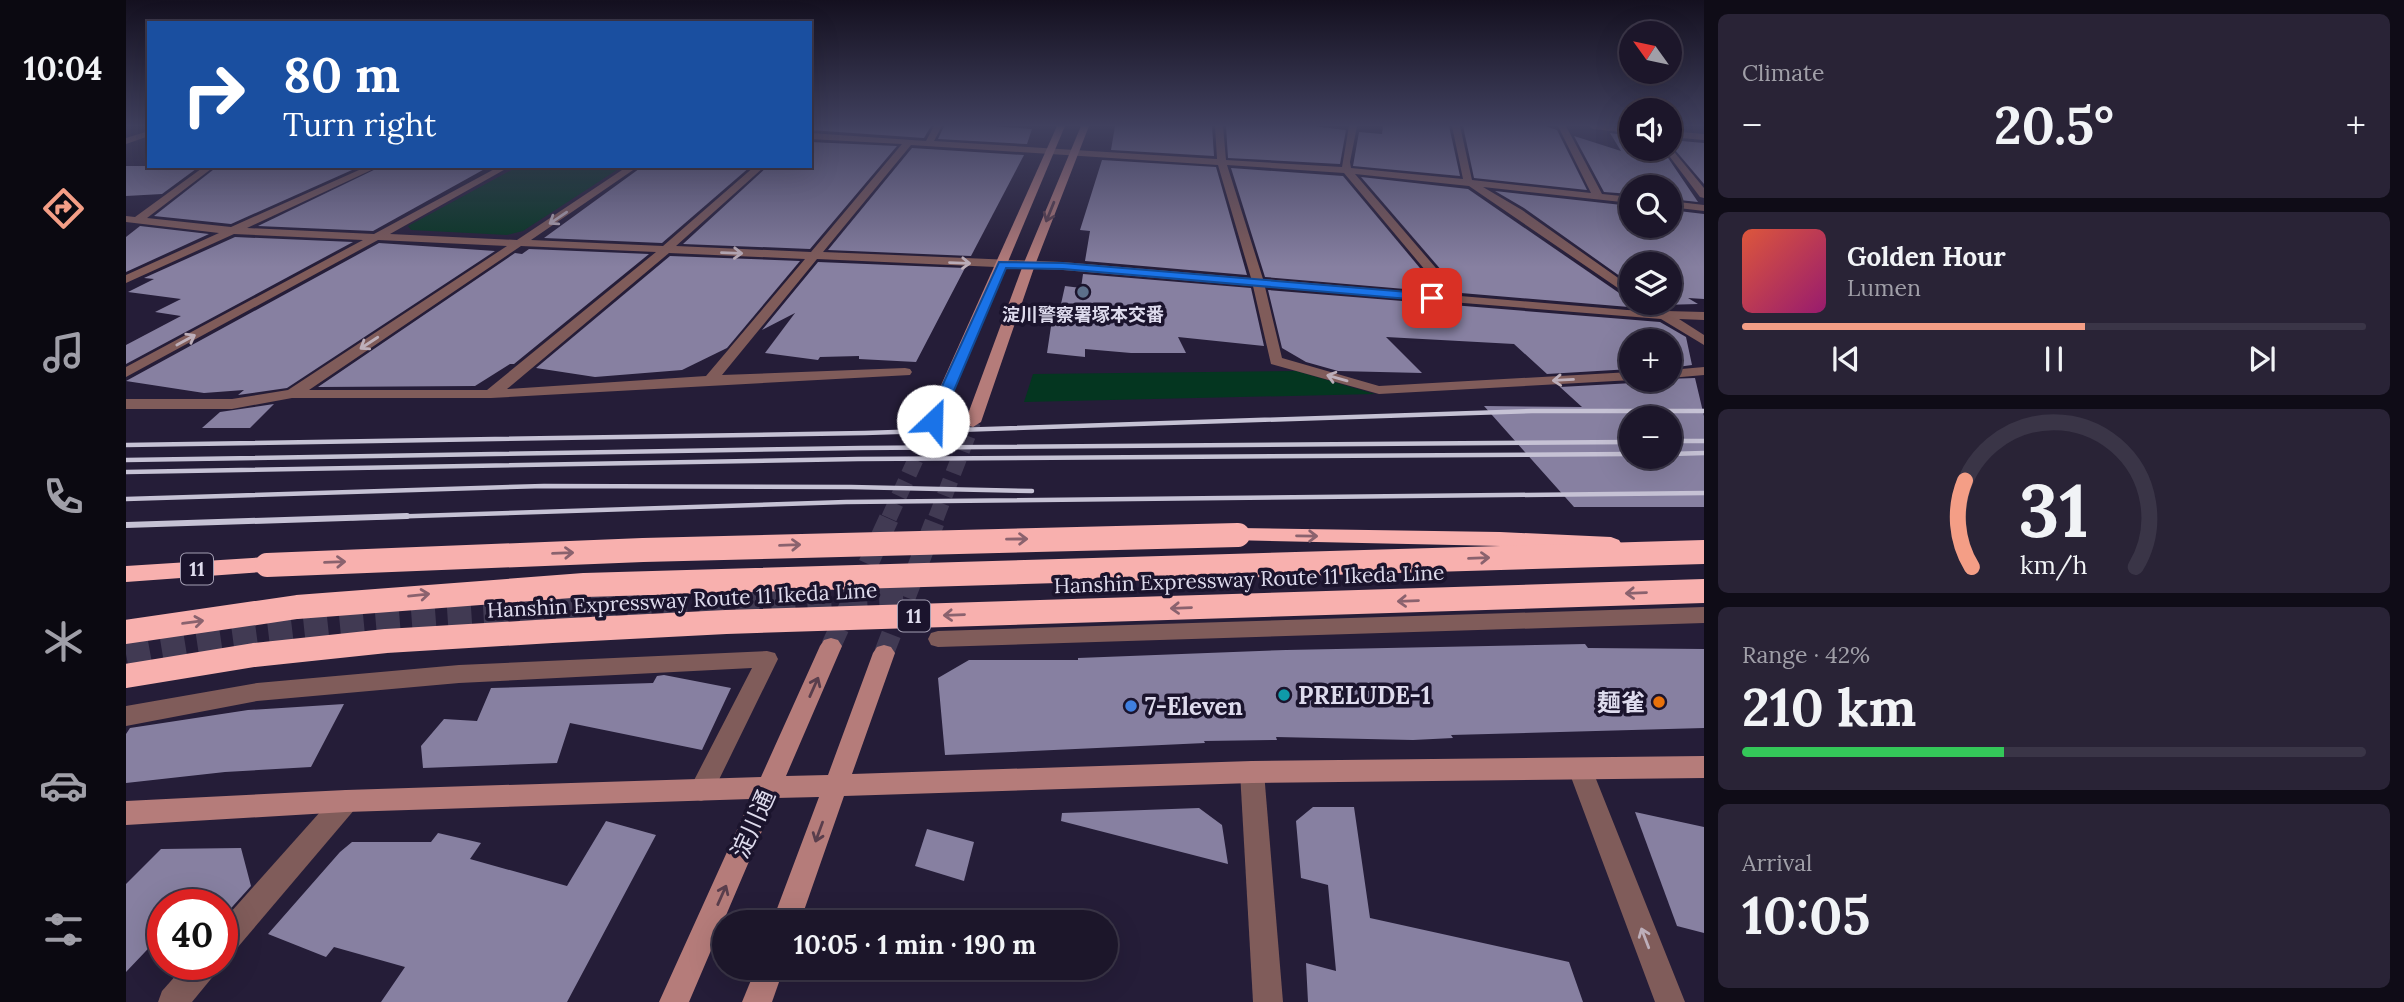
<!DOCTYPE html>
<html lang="en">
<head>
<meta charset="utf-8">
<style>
  :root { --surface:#1c162a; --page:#292336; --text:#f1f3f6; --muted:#a09fa8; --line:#3a3547; --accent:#f49e86 }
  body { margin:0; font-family:Lora,"Noto Sans JP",serif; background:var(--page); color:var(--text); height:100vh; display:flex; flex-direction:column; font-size:26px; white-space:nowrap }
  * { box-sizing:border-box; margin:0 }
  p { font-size:23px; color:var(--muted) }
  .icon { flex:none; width:38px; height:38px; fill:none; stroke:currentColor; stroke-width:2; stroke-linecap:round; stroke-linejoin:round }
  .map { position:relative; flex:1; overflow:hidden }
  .side { display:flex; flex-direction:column; gap:14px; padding:14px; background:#0f0c17; width:700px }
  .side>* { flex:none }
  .top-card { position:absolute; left:21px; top:21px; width:665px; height:147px; border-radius:0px; box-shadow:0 7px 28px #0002,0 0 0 2px var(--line); background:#1a4fa0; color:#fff; overflow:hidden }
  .needle { width:46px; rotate:303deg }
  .tools { position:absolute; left:1493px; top:21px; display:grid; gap:14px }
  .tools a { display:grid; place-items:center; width:63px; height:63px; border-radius:50%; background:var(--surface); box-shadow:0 7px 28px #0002,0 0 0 2px var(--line); font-size:35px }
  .speed { position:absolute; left:21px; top:889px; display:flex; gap:14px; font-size:35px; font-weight:700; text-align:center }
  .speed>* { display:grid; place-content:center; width:91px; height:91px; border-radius:50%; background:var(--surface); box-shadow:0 7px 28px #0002,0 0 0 2px var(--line); line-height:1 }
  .speed .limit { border:10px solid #d22; background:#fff; color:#111 }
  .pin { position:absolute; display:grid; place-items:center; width:60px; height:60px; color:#fff; margin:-30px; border-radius:14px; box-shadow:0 4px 10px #0006 }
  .me { position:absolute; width:77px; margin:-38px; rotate:24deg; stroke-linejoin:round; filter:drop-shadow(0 0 5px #0008) }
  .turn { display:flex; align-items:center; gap:24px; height:147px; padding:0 21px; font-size:32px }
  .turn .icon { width:91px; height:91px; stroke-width:2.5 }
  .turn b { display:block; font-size:49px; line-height:60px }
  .big { font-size:52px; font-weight:800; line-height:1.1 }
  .side .widget { flex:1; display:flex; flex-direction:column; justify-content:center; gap:10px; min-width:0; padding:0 24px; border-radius:10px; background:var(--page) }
  .side .dial { align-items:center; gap:0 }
  .dial svg { height:182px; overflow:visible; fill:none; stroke:var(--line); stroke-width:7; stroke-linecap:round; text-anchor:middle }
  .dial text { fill:var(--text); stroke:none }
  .song { display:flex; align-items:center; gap:21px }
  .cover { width:84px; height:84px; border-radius:10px; background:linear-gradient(135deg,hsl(10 70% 55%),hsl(320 70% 35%)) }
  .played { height:7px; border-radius:4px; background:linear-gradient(90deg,var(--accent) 55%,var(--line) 55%) }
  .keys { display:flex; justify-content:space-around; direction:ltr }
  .heat { display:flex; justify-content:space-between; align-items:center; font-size:38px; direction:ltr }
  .charge { height:10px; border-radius:5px; background:linear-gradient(90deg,#34c759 42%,var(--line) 0) }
  .trip { position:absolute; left:586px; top:910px; width:406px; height:70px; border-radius:35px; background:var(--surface); box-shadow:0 7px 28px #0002,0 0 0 2px var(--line); font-weight:800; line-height:70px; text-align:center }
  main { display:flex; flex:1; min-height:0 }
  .menu { display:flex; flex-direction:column; width:126px; justify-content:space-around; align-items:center; background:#0b0911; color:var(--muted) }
  .menu .icon { width:49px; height:49px }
  .menu .active { color:var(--accent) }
  .menu b { font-size:32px; color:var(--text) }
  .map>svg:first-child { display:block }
  .green { fill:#043620 }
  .building { fill:#8780a1; fill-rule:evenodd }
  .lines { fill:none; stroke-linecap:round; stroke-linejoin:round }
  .secondary-tunnel-far1 { stroke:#413a53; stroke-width:16; stroke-dasharray:16 8; stroke-linecap:butt }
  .secondary-tunnel { stroke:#413a53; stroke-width:20; stroke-dasharray:20 10; stroke-linecap:butt }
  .highway-tunnel { stroke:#413a53; stroke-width:24; stroke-dasharray:24 12; stroke-linecap:butt }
  .street { fill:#805c5a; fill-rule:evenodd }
  .secondary { fill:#b57c7a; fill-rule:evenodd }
  .highway { fill:#f8b0ae; fill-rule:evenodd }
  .rail-far1 { stroke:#c6c2d5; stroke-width:4.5 }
  .rail { stroke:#c6c2d5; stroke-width:6 }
  .highway-bridge { stroke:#f8b0ae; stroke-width:24 }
  .oneway { stroke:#593e4c }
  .oneway2 { stroke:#bdafba }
  .oneway3 { stroke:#8a626e }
  .route { fill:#1a73e8; stroke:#114b97; stroke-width:2 }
  .service-dot { fill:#5c6f8a; stroke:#1b142d; stroke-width:2.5 }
  .culture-dot { fill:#0f9aa8; stroke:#1b142d; stroke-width:2.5 }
  .food-dot { fill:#e8710a; stroke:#1b142d; stroke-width:2.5 }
  .shop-dot { fill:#3f7fe0; stroke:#1b142d; stroke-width:2.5 }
  .labels { text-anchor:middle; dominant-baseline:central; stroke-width:7; stroke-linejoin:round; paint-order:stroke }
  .far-poi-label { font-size:18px; font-weight:bold; fill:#dedbed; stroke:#1b142d }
  .shield { fill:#1b142d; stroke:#a49fb3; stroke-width:2 }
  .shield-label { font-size:19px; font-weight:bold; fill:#dedbed }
  .street-label { font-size:21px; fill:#dedbed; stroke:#1b142d }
  .near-poi-label { font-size:24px; font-weight:bold; fill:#dedbed; stroke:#1b142d; text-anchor:start }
  .near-street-label { font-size:24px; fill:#dedbed; stroke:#1b142d }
</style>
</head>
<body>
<main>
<nav class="menu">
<b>10:04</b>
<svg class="icon active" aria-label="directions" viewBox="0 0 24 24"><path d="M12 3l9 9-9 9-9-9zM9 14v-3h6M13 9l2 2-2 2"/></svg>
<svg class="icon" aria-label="music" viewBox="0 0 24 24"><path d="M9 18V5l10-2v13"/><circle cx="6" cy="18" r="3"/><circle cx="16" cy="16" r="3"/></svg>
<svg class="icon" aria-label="phone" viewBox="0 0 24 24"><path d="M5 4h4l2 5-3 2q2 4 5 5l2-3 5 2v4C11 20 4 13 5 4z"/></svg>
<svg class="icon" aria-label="climate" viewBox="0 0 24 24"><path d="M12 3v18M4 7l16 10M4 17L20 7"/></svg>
<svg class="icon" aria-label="car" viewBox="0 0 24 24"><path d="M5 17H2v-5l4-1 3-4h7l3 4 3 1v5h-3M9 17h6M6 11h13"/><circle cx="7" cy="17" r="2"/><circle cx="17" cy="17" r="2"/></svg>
<svg class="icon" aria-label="filters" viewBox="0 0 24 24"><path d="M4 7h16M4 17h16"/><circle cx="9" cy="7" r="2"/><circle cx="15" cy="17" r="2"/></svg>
</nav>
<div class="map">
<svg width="1578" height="1002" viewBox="0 0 1578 1002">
  <rect width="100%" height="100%" fill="#251d38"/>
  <g class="green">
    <polygon points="393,166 497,166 397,231 381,235 285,230 282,226"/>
    <polygon points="1170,371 1249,394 898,402 907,374"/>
  </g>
  <g class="building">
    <polygon points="684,126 805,126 798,138 684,130"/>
    <polygon points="818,126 864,126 906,129 901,144 812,139"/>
    <polygon points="989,126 1086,126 1088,156 985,150"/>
    <polygon points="1100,126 1186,126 1220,130 1214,164 1102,158"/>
    <polygon points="1257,126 1323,126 1334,176 1227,166 1233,132 1256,134"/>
    <polygon points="1337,126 1419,126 1431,130 1461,190 1348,178"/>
    <polygon points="1484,133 1505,136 1505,149 1536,149 1572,202 1544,199 1544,187 1505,187 1505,194 1478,192 1448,136 1495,151"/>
    <polygon points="1544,140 1578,143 1578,184 1544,144"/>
    <polygon points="684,142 771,146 684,249 557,244 642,166 684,166"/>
    <polygon points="786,148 898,155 845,256 702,250"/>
    <polygon points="976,160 1090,167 1121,275 959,261 964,231 954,230"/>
    <polygon points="0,166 74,166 36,194 0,196"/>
    <polygon points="92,166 235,166 105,224 28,216"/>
    <polygon points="256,166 364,166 247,231 132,226"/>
    <polygon points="517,166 625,166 536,243 418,238"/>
    <polygon points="1105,168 1217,176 1314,292 1139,277"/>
    <polygon points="1235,177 1342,189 1515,308 1335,293"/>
    <polygon points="1369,191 1505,206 1505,226 1544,226 1544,210 1578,214 1578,299 1562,298 1572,304 1536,305 1532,303 1544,303 1544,264 1505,264 1505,284 1398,208"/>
    <polygon points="14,226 83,234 0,272 0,237"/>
    <polygon points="109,237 227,242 0,364 0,345 55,316 29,312 55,299 2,292 28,279 18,278"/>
    <polygon points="253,243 369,251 161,388 112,395 118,390 78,393 0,381"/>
    <polygon points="403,249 523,254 388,364 384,364 349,386 192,387 389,253 396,254"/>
    <polygon points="544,256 674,261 601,348 556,370 469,377 410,368"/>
    <polygon points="692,262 839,268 790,362 733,359 733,356 694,357 692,360 639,353 669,313 636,330"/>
    <polygon points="957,274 1125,288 1138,346 1052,337 1060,353 1005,353 959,349 959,357 921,353 927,313 933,313 939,286 955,288"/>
    <polygon points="1142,290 1534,322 1560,337 1566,365 1544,368 1544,341 1505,341 1505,369 1421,374 1388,344 1260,337 1296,373 1212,371 1180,362 1156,348"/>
    <path d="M1569,378l9,38v91h-130l-90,-101 98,1 -22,-20 73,-4 3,-3zM1505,418h39v39h-39z"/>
    <polygon points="148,404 124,428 76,428 94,412"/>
    <polygon points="1459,644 1462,648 1578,649 1578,728 1325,735 1327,738 1287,740 1150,737 1151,740 1078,741 1079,743 819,755 812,678 843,660 952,660 952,658 1160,650"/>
    <polygon points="538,675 605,688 576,750 444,723 431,763 297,768 295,746 318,719 351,721 365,688 527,683 531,676"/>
    <polygon points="218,704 185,767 99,772 0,783 0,734 4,728 122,710"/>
    <polygon points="1187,807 1228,807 1244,918 1443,962 1457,1002 1182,1002 1180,963 1210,971 1202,885 1175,878 1170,821"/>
    <polygon points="1073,808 1096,825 1102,864 935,821 936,813"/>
    <polygon points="1509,812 1578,827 1578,933 1551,926"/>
    <polygon points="480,821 530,835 441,1002 255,1002 279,967 208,947 200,957 142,934 214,852 226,842 305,842 312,833 355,843 344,859 441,886"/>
    <polygon points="801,829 848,842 838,881 789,866"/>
    <polygon points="115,848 125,886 98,916 96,905 37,905 37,933 0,972 0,884 35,849"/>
  </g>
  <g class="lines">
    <g class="secondary-tunnel-far1">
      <polyline points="763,518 807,421"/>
      <polyline points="810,518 847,422"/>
    </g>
    <g class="secondary-tunnel">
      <polyline points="705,646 764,516"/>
      <polyline points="758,653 811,516"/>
    </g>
    <path class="highway-tunnel" d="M0,654c256,-48 520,-48 779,-58"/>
    <g class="street">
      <path d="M808,126h8l-8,15 283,18 -2,-33h8l3,34 116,7 7,-41h8l-7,36 1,6 112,11 -11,-53h8l12,54 119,13 -33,-67h8l36,68 29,3v6l-148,-16 39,23 109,77v10l-162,-111 -114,-12 105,122 167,14 21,1 -9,-8h14l13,8 38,1v8l-25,-1 25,16v10l-43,-26 -396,-32 17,71 97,28 252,-14v8h2l-254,14 -108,-30 -18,-78 -190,-16 -246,-11 -95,116 183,-7 5,1 2,3 -2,3 -419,23h-199l-60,11h-106v-10h106l56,-9 219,-144 -129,-6 -252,137v-10l237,-127 -129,-6 -108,49v-8l93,-42 -93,-11v-6l9,1 70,-51h10l-68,52 84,9 137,-61h12l-133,62 127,6 126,-68h11l-121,68 127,6 111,-74h11l-108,74 132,6 92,-80h10l-89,80 135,6 91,-108 -92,-5v-6l116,8zM785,145l307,20 33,113 -188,-16 -240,-10zM1101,165l117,8 102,122 -183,-16zM395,246l135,6 -169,138h-178zM543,253l136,6 -99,117 -199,13z"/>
      <polygon points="1463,126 1505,127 1505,133 1467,129"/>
      <polygon points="23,131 23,136 0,144 0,138"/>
      <polygon points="1544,131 1578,134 1578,140 1544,137"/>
      <polygon points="1544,147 1578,188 1578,198 1574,197 1538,149"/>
      <polygon points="1544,201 1578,205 1578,211 1544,207"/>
      <polygon points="1578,367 1578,375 1544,378 1544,370"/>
      <polygon points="1578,607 1578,623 812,647 805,645 802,639 805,633 812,631"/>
      <polygon points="641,651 649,653 652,659 584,798 575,801 566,798 563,790 626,668 333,683 131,701 0,726 0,706 131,683 333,665"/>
      <polygon points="1454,758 1463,761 1466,769 1559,1002 1529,1002 1442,769 1445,761"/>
      <polygon points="1126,761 1135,764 1138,772 1157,1002 1127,1002 1114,772 1117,764"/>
      <polygon points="220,790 229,793 232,801 229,809 106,954 96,958 96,922 211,793"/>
      <polygon points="60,964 93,964 89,974 66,1002 32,1002 36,991"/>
    </g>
    <g class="secondary">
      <polygon points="931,126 939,126 815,421 812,424 802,424 799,421"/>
      <polygon points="955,126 963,126 909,265 855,422 847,427 841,425 839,422 897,265"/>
      <polygon points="705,638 712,640 716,646 660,776 702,775 747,653 751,647 758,645 765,647 769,653 726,774 1126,761 1578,756 1578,778 1126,783 718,796 674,922 646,922 693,797 650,798 563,1002 533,1002 625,799 220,812 0,825 0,801 220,790 635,777 694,646 698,640"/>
      <polygon points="630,968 658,968 646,1002 616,1002"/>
    </g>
    <g class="highway">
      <polygon points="1112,528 1374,532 1485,537 1493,540 1496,545 1493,550 1485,553 1374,546 1104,540 1101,535 1104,530"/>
      <polygon points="141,557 149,559 152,565 149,571 0,582 0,566"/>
    </g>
    <g class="rail-far1">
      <polyline points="1544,441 1578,441"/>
      <polyline points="0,445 739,433 1406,411 1578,411"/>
      <polyline points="1544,454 1578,453"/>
      <polyline points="0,460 735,448 1505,442"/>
      <polyline points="0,472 732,459 1505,454"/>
      <polyline points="0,499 418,486 725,487 906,491"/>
      <polyline points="226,518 720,502 1578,493"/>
    </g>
    <polyline class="rail" points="0,525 281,516"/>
    <g class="highway-bridge">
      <polyline points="141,565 517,550 1112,535"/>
      <polyline points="0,632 171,607 458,585 1578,552"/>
      <polyline points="0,676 128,655 260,641 426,631 600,622 1578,591"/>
    </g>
  </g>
  <defs><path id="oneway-shaft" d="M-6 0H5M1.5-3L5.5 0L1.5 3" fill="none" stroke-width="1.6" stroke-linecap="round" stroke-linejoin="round" transform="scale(1.75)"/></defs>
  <g class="oneway">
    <use href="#oneway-shaft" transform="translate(924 212) rotate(112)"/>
    <use href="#oneway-shaft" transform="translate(688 687) rotate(-66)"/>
    <use href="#oneway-shaft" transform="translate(693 832) rotate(110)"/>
    <use href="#oneway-shaft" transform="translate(596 895) rotate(-66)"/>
  </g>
  <g class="oneway2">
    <use href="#oneway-shaft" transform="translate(432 218) rotate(146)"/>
    <use href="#oneway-shaft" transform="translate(606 253) rotate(2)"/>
    <use href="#oneway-shaft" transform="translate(834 263) rotate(2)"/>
    <use href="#oneway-shaft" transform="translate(60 340) rotate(-29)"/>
    <use href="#oneway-shaft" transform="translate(243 343) rotate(147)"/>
    <use href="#oneway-shaft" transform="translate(1211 378) rotate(-164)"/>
    <use href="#oneway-shaft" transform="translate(1437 380) rotate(177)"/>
    <use href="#oneway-shaft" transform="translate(1519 938) rotate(-111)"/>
  </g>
  <g class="oneway3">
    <use href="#oneway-shaft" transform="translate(1181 536) rotate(1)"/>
    <use href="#oneway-shaft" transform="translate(891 539) rotate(-1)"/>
    <use href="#oneway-shaft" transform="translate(664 545) rotate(-2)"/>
    <use href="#oneway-shaft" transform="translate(437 553) rotate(-2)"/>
    <use href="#oneway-shaft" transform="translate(1353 558) rotate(-2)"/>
    <use href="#oneway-shaft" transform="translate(209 562) rotate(-2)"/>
    <use href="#oneway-shaft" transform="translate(1510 593) rotate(178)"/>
    <use href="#oneway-shaft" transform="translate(293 595) rotate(-6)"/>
    <use href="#oneway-shaft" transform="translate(1282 601) rotate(178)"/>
    <use href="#oneway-shaft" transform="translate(1055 608) rotate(178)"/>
    <use href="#oneway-shaft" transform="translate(828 615) rotate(178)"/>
    <use href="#oneway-shaft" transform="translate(67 622) rotate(-8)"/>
  </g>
  <linearGradient id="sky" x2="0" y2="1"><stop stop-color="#14101f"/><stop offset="0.47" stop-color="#40405e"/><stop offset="1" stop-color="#40405e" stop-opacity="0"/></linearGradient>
  <rect width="1578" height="267" fill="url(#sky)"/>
  <polygon class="route" points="873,262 937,263 1306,294 1312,298 1306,301 937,269 880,268 815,421 812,424 802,424 800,421"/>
  <circle class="service-dot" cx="957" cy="292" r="7"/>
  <circle class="culture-dot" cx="1158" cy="695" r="7"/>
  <circle class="food-dot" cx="1533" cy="702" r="7"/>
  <circle class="shop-dot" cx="1005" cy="706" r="7"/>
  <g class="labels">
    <g class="far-poi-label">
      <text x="957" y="314">淀川警察署塚本交番</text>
    </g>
    <g class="shield">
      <rect x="55" y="553.5" width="32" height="31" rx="5"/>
      <rect x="772" y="600.5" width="32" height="31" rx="5"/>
    </g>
    <g class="shield-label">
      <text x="71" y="569">11</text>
      <text x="788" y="616">11</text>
    </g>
    <g class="street-label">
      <text transform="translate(1123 579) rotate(-2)">Hanshin Expressway Route 11 Ikeda Line</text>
      <text transform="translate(556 600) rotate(-3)">Hanshin Expressway Route 11 Ikeda Line</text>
    </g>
    <g class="near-poi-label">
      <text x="1172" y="695">PRELUDE-1</text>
      <text x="1519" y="702" text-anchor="end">麺雀</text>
      <text x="1019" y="706">7-Eleven</text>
    </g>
    <g class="near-street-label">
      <text transform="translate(627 824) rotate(-66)">淀川通</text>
    </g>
  </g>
</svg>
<div class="tools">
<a><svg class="needle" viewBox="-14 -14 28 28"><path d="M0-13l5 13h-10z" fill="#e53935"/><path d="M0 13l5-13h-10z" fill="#a09fa8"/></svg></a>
<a><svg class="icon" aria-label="sound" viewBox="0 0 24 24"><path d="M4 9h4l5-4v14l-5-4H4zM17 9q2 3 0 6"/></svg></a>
<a><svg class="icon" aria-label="search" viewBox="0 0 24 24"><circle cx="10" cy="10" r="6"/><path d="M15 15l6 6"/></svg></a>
<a><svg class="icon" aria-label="layers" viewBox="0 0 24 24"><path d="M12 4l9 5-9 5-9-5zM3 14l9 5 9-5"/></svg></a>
<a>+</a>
<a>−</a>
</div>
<div class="speed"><div class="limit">40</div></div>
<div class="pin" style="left:1306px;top:298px;background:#d93025"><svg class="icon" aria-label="arrive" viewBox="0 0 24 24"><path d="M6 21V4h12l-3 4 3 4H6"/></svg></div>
<svg class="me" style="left:807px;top:421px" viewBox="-20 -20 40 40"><circle r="19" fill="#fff"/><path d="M0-13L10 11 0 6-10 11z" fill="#1a73e8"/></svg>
<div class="trip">10:05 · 1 min · 190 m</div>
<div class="top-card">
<div class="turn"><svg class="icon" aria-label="right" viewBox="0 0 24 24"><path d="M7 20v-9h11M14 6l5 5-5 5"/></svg><div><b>80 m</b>Turn right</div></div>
</div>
</div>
<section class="side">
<div class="widget"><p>Climate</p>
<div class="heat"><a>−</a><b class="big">20.5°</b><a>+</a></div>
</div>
<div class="widget">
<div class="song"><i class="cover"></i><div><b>Golden Hour</b><p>Lumen</p></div></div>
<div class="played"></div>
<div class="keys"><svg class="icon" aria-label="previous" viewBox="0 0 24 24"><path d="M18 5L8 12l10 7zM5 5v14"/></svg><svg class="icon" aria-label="pause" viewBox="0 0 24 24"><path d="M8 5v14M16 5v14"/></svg><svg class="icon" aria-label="next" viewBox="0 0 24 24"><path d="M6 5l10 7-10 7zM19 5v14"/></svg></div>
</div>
<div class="widget dial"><svg viewBox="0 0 100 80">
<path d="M14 69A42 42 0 1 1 86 69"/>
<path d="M14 69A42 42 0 0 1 11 31" stroke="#f49e86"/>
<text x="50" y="56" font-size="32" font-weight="700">31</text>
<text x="50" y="72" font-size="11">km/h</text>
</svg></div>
<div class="widget"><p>Range · 42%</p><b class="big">210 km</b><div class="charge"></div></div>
<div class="widget"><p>Arrival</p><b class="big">10:05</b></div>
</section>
</main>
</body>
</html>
